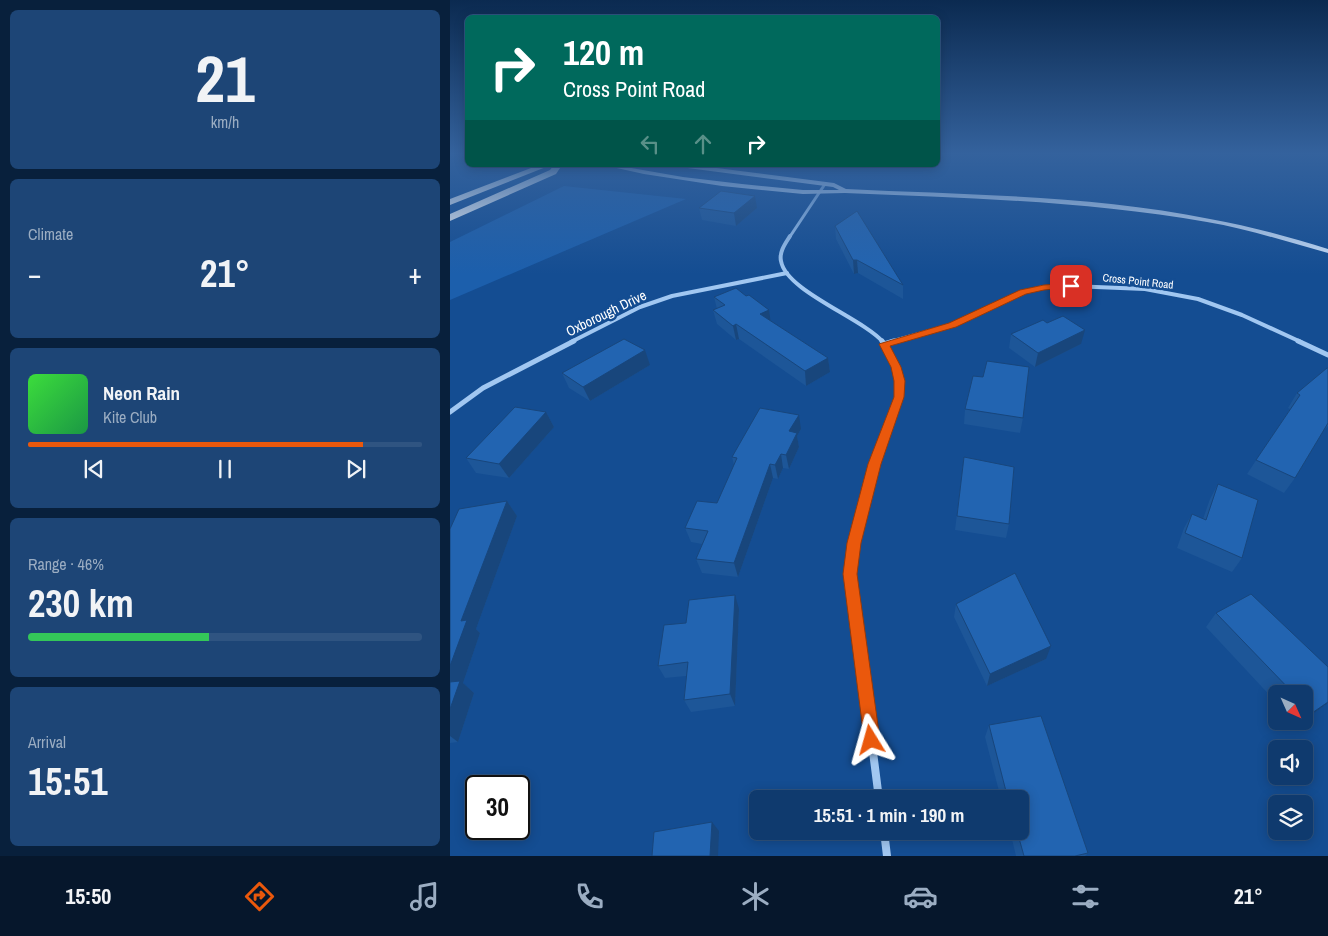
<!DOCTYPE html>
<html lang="en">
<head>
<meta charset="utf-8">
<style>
  :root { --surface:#0f3a6e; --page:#1d4576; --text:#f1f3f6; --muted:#9badc2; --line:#2f5481; --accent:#ea580c }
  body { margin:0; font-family:"Archivo Narrow",sans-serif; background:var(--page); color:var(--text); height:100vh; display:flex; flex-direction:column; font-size:19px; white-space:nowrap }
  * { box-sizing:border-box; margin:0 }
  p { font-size:16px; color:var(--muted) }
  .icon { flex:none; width:28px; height:28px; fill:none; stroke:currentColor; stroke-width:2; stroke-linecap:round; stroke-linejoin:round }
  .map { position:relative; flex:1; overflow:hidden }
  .side { display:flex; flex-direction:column; gap:10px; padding:10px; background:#08203c; width:450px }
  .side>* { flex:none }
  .hud { position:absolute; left:15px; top:15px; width:475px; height:152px; border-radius:8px; box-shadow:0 2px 12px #0003,0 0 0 1px var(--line); background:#00695c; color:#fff; overflow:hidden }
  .needle { width:32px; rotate:135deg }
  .tools { position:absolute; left:818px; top:685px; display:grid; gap:10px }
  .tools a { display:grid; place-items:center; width:45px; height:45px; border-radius:8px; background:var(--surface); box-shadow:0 2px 12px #0003,0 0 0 1px var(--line); font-size:25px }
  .speed { position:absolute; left:15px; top:775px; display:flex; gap:10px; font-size:25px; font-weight:700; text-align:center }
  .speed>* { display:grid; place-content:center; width:65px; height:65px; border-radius:50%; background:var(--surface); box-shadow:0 2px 12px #0003,0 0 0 1px var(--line); line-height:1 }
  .speed .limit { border:2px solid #111; border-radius:8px; background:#fff; color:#111 }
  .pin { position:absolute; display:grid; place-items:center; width:42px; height:42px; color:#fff; margin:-21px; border-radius:10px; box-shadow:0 2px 8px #0006 }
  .me { position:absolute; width:55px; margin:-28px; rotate:352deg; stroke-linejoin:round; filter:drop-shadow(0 0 4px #0008) }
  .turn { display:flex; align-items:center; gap:18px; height:105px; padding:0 15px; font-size:22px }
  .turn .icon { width:65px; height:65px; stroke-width:2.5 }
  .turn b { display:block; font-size:35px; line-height:42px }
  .lanes { display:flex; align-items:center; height:48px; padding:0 15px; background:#0003; justify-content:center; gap:25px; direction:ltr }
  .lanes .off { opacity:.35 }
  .big { font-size:38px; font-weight:800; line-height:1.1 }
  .side .tile { flex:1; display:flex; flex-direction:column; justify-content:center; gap:8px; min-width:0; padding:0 18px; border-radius:8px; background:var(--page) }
  .side .dial { align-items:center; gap:0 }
  .dial b { font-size:65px; line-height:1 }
  .song { display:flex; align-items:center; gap:15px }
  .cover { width:60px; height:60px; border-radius:8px; background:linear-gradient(135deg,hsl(120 70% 55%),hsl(140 70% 35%)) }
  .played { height:5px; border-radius:2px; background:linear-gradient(90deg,var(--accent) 85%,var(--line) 85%) }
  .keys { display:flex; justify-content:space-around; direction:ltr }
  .heat { display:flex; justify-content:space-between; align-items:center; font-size:28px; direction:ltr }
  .charge { height:8px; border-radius:4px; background:linear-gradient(90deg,#34c759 46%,var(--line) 0) }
  .trip { position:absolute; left:299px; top:790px; width:280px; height:50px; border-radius:8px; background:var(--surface); box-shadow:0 2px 12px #0003,0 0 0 1px var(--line); font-weight:800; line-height:50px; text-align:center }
  .tab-bar { display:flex; height:80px; justify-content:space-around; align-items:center; background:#06172c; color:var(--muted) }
  .tab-bar .icon { width:35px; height:35px }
  .tab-bar .active { color:var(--accent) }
  .tab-bar b { font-size:22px; color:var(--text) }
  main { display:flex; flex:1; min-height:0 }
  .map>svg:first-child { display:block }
  .green { fill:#1c5fac }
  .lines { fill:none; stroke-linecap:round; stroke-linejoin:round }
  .minor-far4 { stroke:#a1c7f1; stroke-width:3 }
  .minor-far3 { stroke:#a1c7f1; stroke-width:4 }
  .minor-far2 { stroke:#a1c7f1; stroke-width:5 }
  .minor-far1 { stroke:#a1c7f1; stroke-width:6 }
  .minor { stroke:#a1c7f1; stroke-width:8 }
  .secondary { fill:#d0e4fc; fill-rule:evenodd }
  .motorway { fill:#fff; fill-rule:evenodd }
  .wall { fill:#1d5698 }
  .shaded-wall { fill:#18467c }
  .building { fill:#2264b1; stroke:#18467c }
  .route { fill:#ea580c; stroke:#983908 }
  .labels { text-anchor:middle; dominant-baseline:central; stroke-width:5; stroke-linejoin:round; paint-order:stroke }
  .far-street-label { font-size:11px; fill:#fff; stroke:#144d92 }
  .street-label { font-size:14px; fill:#fff; stroke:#144d92 }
</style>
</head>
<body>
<main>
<section class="side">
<div class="tile dial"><b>21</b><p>km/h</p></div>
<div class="tile"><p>Climate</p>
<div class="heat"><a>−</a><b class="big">21°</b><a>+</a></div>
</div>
<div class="tile">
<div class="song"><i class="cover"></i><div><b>Neon Rain</b><p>Kite Club</p></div></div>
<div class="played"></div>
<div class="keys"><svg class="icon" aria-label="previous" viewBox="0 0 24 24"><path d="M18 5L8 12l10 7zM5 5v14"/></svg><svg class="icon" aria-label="pause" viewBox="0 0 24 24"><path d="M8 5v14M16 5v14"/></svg><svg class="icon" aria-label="next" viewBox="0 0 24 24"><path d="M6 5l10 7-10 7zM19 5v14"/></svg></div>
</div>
<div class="tile"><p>Range · 46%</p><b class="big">230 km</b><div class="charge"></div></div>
<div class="tile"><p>Arrival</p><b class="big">15:51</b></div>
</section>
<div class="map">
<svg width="878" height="856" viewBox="0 0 878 856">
  <rect width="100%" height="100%" fill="#144d92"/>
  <polygon class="green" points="114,186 236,199 0,300 0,242"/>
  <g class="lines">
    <polyline class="minor-far4" points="339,238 375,184"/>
    <g class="minor-far3">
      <path d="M340,236c-5,8 -11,16 -9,25 5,30 81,57 102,81"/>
      <polyline points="121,342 190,307 222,296 337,273"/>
      <polyline points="440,342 502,325 573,292 594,287 621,286 695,289 748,299 792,315 851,342"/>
    </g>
    <g class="minor-far2">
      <polyline points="848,341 878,355"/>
      <polyline points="434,344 444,341"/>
      <polyline points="0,412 33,388 124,341"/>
      <path d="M421,475c15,-49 47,-84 11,-134"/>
    </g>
    <polyline class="minor-far1" points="409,644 400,574 410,519 421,474"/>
    <g class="minor">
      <polyline points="409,642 429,799"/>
      <polyline points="434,831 437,856"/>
    </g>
    <path class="secondary" d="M153,165h11l69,12 59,7 61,6h36l-6,-3 -153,-20 -3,-2h16l141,18 12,6c122,6 245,6 364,30 40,7 79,18 118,30v4c-40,-11 -80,-24 -121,-31 -120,-21 -241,-24 -362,-29l-42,1 -81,-8 -78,-12z"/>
    <g class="motorway">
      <polygon points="89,165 101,165 0,205 0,199"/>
      <polygon points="104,165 112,165 106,174 0,221 0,214 100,170"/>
    </g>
  </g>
  <g class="wall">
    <polygon points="249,208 307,208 286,226 252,220"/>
    <polygon points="385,226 453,285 453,299 408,273 404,274 386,239"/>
    <polygon points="264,297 321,321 378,358 380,372 356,386 289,339 286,340 267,324 263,310 267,309"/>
    <polygon points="561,334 631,344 585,367 559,348"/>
    <polygon points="200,365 140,401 119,388 112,373"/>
    <polygon points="878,368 878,426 874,430 845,478 834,493 797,474 840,409 838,408 847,393"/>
    <polygon points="515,409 573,418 570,433 514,424"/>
    <polygon points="96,412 104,427 59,478 26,473 16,458"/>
    <polygon points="351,429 347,436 349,447 339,469 333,468 328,479 323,478 288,577 252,573 246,559 252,544 241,542 235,528 267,503 284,465 282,457"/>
    <polygon points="514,457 559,524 556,538 505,530"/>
    <polygon points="768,484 792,558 782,572 727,548 734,528 742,514 753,519 760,499"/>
    <polygon points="57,501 67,516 26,629 30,633 13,683 24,693 8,742 0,743 0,529"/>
    <polygon points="506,604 596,659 537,686 504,617"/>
    <polygon points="289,609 285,706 241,712 234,700 236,676 215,678 208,666 236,623"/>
    <polygon points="766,613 878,667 878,703 854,720 854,694 826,694 826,702 756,627"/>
    <polygon points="845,721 852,721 848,724"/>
    <polygon points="539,725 638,853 635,856 566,856 560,831 570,831 570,799 551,799 535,737"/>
  </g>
  <g class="shaded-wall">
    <polygon points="305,196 307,208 286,226 284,213"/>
    <polygon points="403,260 407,260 408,273 404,274"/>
    <polygon points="319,310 321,324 310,314"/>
    <polygon points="286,324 289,339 286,340 283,326"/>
    <polygon points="635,330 631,344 585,367 588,353"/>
    <polygon points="195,350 200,365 140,401 133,387"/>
    <polygon points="378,358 380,372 356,386 355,371"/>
    <polygon points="96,412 104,427 59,478 49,464"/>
    <polygon points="349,415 351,429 347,436 349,447 339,469 336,455 339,431"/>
    <polygon points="331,454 333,468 328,479 325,465"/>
    <polygon points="320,464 323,478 288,577 284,563"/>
    <polygon points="57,501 67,516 26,629 30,633 13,683 24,693 8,742 0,736 0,666 11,621"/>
    <polygon points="285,595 289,609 285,706 280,694"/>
    <polygon points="601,646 596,659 537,686 540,674"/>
    <polygon points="878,702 878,703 854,720 862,713"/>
    <polygon points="262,822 269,831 268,856 260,856"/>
  </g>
  <g class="building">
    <polygon points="271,191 305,196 284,213 249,208"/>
    <polygon points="407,211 453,285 407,260 403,260 385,226"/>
    <polygon points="286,288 296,296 299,295 319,310 310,314 378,358 355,371 286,324 283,326 263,310 275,305 264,297"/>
    <polygon points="613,316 635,330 588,353 561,334 593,320 597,323"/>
    <polygon points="174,339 195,350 133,387 112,373"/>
    <polygon points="537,361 579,367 573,418 515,409 523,376 533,377"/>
    <polygon points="877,368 878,368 878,423 845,478 806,460 850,395 847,393"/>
    <polygon points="65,407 96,412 49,464 16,458"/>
    <polygon points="310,408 349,415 339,431 347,433 336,455 331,454 325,465 320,464 284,563 246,559 258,531 235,528 247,501 267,503 287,458 282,457"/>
    <polygon points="514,457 564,467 559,524 507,516"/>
    <polygon points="768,484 808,500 792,558 735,533 742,514 756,520"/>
    <polygon points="57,501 11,621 17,620 0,666 0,529 9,509"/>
    <polygon points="565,573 601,646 540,674 506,604"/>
    <polygon points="801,594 878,667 878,702 862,713 854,704 854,694 844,694 766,613"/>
    <polygon points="285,595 280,694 234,700 238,662 208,666 214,625 236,623 239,600"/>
    <polygon points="10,681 0,709 0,682"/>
    <polygon points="591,716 638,853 625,856 574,856 567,831 570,831 570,799 558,799 539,725"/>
    <polygon points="262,822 260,856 202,856 204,832"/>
  </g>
  <linearGradient id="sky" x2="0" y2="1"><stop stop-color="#0b2a50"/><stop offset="0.56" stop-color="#34629d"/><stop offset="1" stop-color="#34629d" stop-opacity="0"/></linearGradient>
  <rect width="878" height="274" fill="url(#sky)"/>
  <polygon class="route" points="621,283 626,286 624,287 594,290 576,294 506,327 440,346 451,367 455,381 454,397 431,464 411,543 407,574 430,740 427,746 421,749 415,746 393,574 397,543 418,464 444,397 444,381 441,367 429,344 499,323 570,290 594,285"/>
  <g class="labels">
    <g class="far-street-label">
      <text transform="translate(688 281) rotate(6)">Cross Point Road</text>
    </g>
    <g class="street-label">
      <text transform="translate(156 313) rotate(-26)">Oxborough Drive</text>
    </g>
  </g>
</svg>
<div class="tools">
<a><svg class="needle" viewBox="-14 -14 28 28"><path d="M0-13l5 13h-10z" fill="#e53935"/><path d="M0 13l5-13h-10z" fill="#9badc2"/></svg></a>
<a><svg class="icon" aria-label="sound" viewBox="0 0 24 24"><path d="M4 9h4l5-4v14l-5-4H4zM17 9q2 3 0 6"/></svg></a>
<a><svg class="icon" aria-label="layers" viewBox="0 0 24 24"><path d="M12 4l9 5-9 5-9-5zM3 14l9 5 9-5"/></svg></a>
</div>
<div class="speed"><div class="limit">30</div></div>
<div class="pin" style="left:621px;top:286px;background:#d93025"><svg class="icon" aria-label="arrive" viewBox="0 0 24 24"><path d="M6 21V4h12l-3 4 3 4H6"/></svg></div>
<svg class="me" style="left:421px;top:740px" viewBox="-20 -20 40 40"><path d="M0-17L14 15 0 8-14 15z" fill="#ea580c" stroke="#fff" stroke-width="4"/></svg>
<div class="trip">15:51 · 1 min · 190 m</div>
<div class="hud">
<div class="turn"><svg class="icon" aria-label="right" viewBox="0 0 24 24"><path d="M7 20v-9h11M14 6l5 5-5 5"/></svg><div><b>120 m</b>Cross Point Road</div></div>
<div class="lanes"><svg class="icon off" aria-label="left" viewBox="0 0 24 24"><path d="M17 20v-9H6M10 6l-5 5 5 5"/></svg><svg class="icon off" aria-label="ahead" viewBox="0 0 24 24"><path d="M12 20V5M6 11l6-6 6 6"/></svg><svg class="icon" aria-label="right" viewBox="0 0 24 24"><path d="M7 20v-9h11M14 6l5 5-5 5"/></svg></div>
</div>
</div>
</main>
<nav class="tab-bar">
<b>15:50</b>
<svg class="icon active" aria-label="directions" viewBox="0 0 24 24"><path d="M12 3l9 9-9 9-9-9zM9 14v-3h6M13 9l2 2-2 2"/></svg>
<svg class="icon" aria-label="music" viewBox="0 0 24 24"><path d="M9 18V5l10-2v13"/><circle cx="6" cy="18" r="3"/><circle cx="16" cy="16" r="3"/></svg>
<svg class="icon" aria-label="phone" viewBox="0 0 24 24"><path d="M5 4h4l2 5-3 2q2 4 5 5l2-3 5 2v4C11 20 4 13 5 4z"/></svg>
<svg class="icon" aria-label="climate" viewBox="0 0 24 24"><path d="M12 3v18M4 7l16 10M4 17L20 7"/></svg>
<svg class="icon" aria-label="car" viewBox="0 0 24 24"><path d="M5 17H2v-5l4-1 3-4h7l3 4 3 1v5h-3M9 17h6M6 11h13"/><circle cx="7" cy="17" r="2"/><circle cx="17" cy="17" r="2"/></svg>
<svg class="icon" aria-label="filters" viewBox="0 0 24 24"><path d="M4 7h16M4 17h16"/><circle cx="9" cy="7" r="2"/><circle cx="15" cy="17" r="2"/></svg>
<b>21°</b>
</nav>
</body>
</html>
